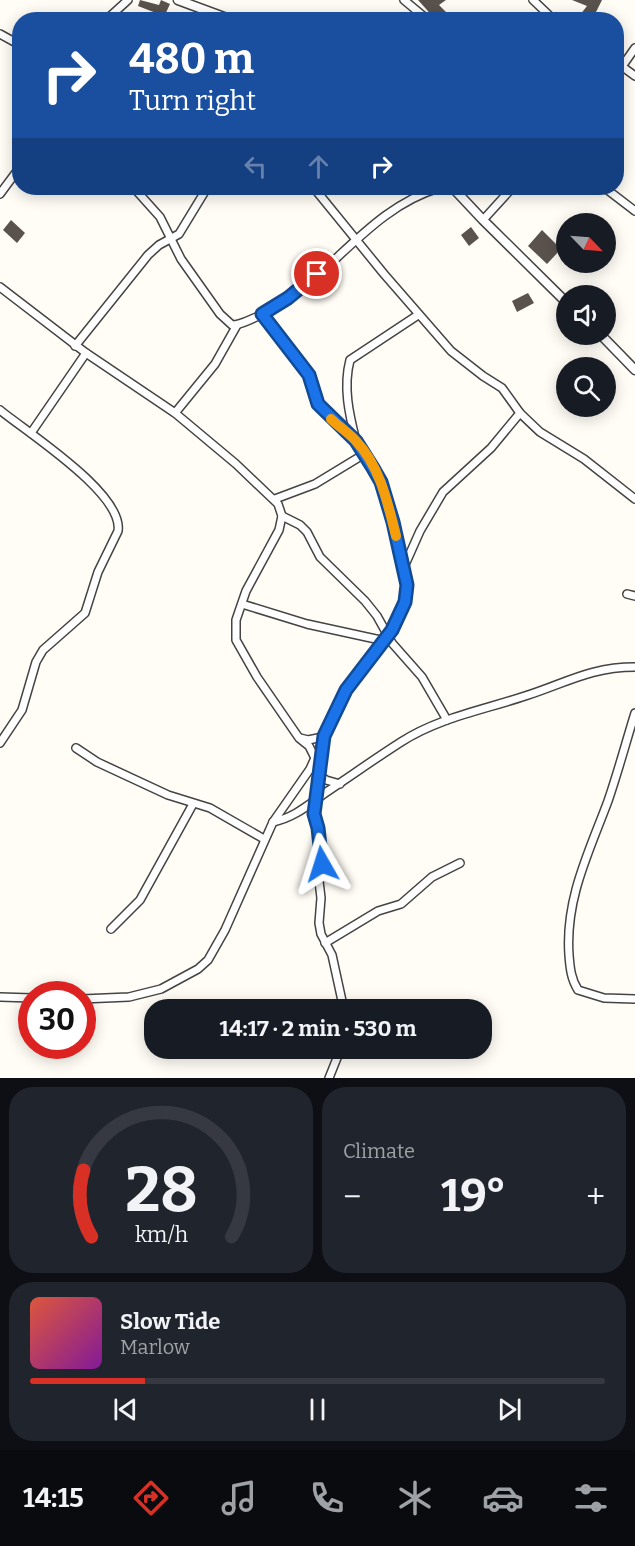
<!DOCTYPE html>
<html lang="en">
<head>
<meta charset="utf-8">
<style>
  :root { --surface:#171b24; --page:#20242c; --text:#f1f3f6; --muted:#9ea1a6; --line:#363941; --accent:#d93025 }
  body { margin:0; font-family:Bitter,serif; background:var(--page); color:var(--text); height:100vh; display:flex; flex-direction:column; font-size:22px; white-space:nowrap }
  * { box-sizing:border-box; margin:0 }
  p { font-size:20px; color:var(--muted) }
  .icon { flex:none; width:33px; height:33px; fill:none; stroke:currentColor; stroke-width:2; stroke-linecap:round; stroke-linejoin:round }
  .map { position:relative; height:1078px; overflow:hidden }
  .panel { display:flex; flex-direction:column; gap:9px; padding:9px; background:#0d0f14; flex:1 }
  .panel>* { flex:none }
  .hud { position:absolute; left:12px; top:12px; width:612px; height:183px; border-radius:24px; box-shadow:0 3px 15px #0003; background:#1a4fa0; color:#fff; overflow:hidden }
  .needle { width:39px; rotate:115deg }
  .controls { position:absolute; left:556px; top:213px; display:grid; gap:12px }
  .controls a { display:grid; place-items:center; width:60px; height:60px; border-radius:50%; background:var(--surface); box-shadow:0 3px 15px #0003; font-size:30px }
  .speed { position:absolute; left:18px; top:981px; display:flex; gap:12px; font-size:30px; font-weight:700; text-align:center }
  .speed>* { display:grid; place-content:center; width:78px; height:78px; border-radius:50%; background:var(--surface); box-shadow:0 3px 15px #0003; line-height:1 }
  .speed .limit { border:9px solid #d22; background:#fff; color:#111 }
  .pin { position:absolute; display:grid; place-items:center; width:51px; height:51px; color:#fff; margin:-26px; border:3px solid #fff; border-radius:50%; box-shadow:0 2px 6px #0007 }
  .me { position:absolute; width:66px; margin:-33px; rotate:354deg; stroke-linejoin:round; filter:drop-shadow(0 0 4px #0008) }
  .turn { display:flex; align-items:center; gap:21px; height:126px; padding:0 18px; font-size:27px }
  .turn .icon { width:78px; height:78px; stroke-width:2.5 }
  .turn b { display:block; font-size:42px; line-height:51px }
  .lanes { display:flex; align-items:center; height:57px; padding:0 18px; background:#0003; justify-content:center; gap:30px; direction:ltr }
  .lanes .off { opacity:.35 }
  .big { font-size:45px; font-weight:700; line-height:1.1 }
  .panel .card { flex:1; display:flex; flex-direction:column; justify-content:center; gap:9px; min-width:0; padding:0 21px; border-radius:24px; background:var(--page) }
  .panel .dial { align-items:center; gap:0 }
  .dial svg { height:156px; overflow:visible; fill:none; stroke:var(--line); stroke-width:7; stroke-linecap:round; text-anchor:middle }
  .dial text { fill:var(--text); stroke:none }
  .song { display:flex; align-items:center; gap:18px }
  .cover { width:72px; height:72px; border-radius:9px; background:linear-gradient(135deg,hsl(10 70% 55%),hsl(290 70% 35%)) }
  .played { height:6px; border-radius:3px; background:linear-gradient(90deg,var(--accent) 20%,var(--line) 20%) }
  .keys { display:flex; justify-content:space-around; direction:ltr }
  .heat { display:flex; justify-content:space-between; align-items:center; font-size:33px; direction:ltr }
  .panel .tiles { flex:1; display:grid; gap:9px; grid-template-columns:1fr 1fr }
  .card:last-child { grid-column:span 2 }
  .trip { position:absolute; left:144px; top:999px; width:348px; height:60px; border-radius:24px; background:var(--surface); box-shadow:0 3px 15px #0003; font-weight:700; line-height:60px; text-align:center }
  .tab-bar { display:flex; height:96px; justify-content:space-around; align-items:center; background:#090b0e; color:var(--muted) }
  .tab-bar .icon { width:42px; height:42px }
  .tab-bar .on { color:var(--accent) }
  .tab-bar b { font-size:27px; color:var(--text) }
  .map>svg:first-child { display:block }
  .building { fill:#5a524d }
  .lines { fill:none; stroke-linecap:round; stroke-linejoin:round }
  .minor-casing { stroke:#444; stroke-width:10 }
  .tertiary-casing { stroke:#444; stroke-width:11 }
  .minor { stroke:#fff; stroke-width:7 }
  .tertiary { stroke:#fff; stroke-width:8 }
  .route-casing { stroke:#114b97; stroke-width:15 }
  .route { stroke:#1a73e8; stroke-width:10 }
  .slow { stroke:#f59e0b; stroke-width:10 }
</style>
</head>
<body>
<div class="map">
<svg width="635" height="1078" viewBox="0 0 635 1078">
  <rect width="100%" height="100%" fill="#fffdf5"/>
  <g class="building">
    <polygon points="140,0 159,5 161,0 170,4 163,19 154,16 156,13 138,6"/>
    <polygon points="418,0 446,0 439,5 454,20 436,20"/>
    <polygon points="572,0 602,0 592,20 587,20 580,15 587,6"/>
    <polygon points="11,220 25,233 17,243 3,230"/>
    <polygon points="471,227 479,238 469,246 461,235"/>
    <polygon points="542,230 561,249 547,264 528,246"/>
    <polygon points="528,293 534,303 517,312 512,301"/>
  </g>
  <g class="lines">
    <g class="minor-casing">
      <g id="minor">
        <polyline points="404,0 428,20"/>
        <polyline points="533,0 554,20"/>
        <polyline points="106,20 128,0"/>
        <polyline points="0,34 20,45"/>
        <polyline points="616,62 635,76"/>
        <polyline points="616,75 635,48"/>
        <path d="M134,188l26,29 21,42 39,55 12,11c8,0 15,-4 22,-7 70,-29 110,-108 185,-130"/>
        <polyline points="314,188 384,274 451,351 483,376 502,388 520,413 540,432 584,459 635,499"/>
        <polyline points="605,188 635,211"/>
        <polyline points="0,194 20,167"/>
        <polyline points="483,220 512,188"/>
        <polyline points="0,287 86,353 175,413 236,464 278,504 282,516 279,530 246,591 236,620 236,640 257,677 299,738 309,746 315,758"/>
        <polyline points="75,346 148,255 159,245 179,234 207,188"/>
        <path d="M0,410c28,23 124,84 118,121l-20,41 -13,41 -42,37 -7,12 -14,48 -22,33"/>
        <polyline points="175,413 215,364 237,325"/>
        <polyline points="31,433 86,353"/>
        <path d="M356,441c-7,-27 -13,-54 -6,-81l68,-45"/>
        <polyline points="275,499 315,484 366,453"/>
        <polyline points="282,516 300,525 307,532 320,557 365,601 377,616 392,643 422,677 447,720"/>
        <polyline points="404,567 420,531 443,492 491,448 520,413"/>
        <polyline points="627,594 635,596"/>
        <polyline points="242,604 307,624 385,641"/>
        <path d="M635,713c-9,29 -17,59 -27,88 -19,51 -43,98 -39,154 1,13 2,24 9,35l26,8 31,1"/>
        <polyline points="300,738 308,740 323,737"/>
        <polyline points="76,748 97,762 168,795 210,808 264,839"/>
        <polyline points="321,751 314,814 318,828 322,864 319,881 321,898 319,923 321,934 332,955 344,1010"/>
        <polyline points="317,774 326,780 340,784"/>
        <path d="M273,822c23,-5 36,-18 55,-31 24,-16 48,-33 73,-49 37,-24 82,-32 124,-46 41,-13 65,-29 110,-29"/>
        <polyline points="111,929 140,900 193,804"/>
        <polyline points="325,943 378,911 401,904 432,877 460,863"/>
        <polyline points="0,997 32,998"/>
        <polyline points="82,999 129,997 161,989 198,969 208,960 225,930 273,822 310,769 346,690 389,635 406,602 407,585 402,561 381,482 356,441 318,404 309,375 262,314"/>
        <polyline points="329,1078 341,1048"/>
      </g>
    </g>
    <g class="tertiary-casing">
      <g id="tertiary">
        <polyline points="178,0 232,20"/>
        <polyline points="453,188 483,220 567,303"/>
        <polyline points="600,334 635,370"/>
      </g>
    </g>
    <use href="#minor" class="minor"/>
    <use href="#tertiary" class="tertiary"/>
  </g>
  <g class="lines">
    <g class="route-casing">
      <polyline id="route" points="317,274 288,298 262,314 309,375 318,404 356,441 373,468 381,482 393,522 407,585 405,602 392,630 346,690 324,736 314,814 318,828 322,864"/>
    </g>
    <use href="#route" class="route"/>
    <path class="slow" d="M331,419c8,8 18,14 25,22 24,25 32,63 40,95"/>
  </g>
</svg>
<div class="controls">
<a><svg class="needle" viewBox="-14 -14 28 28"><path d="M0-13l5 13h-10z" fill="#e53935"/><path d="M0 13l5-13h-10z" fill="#9ea1a6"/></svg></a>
<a><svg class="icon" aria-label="sound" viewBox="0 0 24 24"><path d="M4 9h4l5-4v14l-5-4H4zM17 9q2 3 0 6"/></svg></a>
<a><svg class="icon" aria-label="search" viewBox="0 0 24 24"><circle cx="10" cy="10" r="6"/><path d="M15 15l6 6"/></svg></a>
</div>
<div class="speed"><div class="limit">30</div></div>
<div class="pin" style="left:317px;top:274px;background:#d93025"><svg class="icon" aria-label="arrive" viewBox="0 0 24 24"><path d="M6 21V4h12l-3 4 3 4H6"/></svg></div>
<svg class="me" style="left:322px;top:864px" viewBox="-20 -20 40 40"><path d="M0-17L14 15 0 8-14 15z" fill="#1a73e8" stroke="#fff" stroke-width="4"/></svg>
<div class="trip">14:17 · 2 min · 530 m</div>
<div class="hud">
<div class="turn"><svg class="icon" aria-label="right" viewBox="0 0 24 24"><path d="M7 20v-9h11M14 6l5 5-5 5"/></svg><div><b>480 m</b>Turn right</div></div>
<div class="lanes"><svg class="icon off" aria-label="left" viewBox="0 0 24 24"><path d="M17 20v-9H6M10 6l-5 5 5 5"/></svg><svg class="icon off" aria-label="ahead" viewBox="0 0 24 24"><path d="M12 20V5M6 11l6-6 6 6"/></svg><svg class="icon" aria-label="right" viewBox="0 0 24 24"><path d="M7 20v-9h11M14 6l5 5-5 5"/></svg></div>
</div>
</div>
<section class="panel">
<div class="tiles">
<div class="card dial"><svg viewBox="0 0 100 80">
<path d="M14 69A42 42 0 1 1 86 69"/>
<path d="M14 69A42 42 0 0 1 10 35" stroke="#d93025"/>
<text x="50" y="56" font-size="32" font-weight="700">28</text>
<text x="50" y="72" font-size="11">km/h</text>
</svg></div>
<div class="card"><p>Climate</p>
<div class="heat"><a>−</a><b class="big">19°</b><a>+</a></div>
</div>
<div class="card">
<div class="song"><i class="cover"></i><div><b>Slow Tide</b><p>Marlow</p></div></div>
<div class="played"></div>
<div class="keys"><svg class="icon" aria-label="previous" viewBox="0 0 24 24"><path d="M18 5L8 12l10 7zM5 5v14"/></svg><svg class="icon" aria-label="pause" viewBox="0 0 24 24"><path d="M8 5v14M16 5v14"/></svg><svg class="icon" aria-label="next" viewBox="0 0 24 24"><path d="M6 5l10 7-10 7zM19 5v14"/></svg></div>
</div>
</div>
</section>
<nav class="tab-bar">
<b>14:15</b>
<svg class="icon on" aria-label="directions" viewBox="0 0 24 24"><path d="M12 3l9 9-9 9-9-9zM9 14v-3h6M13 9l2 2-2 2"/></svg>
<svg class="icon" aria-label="music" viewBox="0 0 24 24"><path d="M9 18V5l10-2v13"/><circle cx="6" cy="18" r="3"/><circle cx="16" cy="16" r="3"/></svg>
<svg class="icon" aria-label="phone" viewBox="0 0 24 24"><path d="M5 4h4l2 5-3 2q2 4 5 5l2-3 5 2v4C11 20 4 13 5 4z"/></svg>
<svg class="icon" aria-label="climate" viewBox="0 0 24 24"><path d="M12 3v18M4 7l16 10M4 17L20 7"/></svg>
<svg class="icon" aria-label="car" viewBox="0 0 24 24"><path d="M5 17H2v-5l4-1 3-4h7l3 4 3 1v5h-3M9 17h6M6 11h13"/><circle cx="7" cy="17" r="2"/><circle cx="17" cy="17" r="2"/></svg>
<svg class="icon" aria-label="filters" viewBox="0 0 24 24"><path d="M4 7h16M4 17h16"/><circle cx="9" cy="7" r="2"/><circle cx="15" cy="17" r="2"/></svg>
</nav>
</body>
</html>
